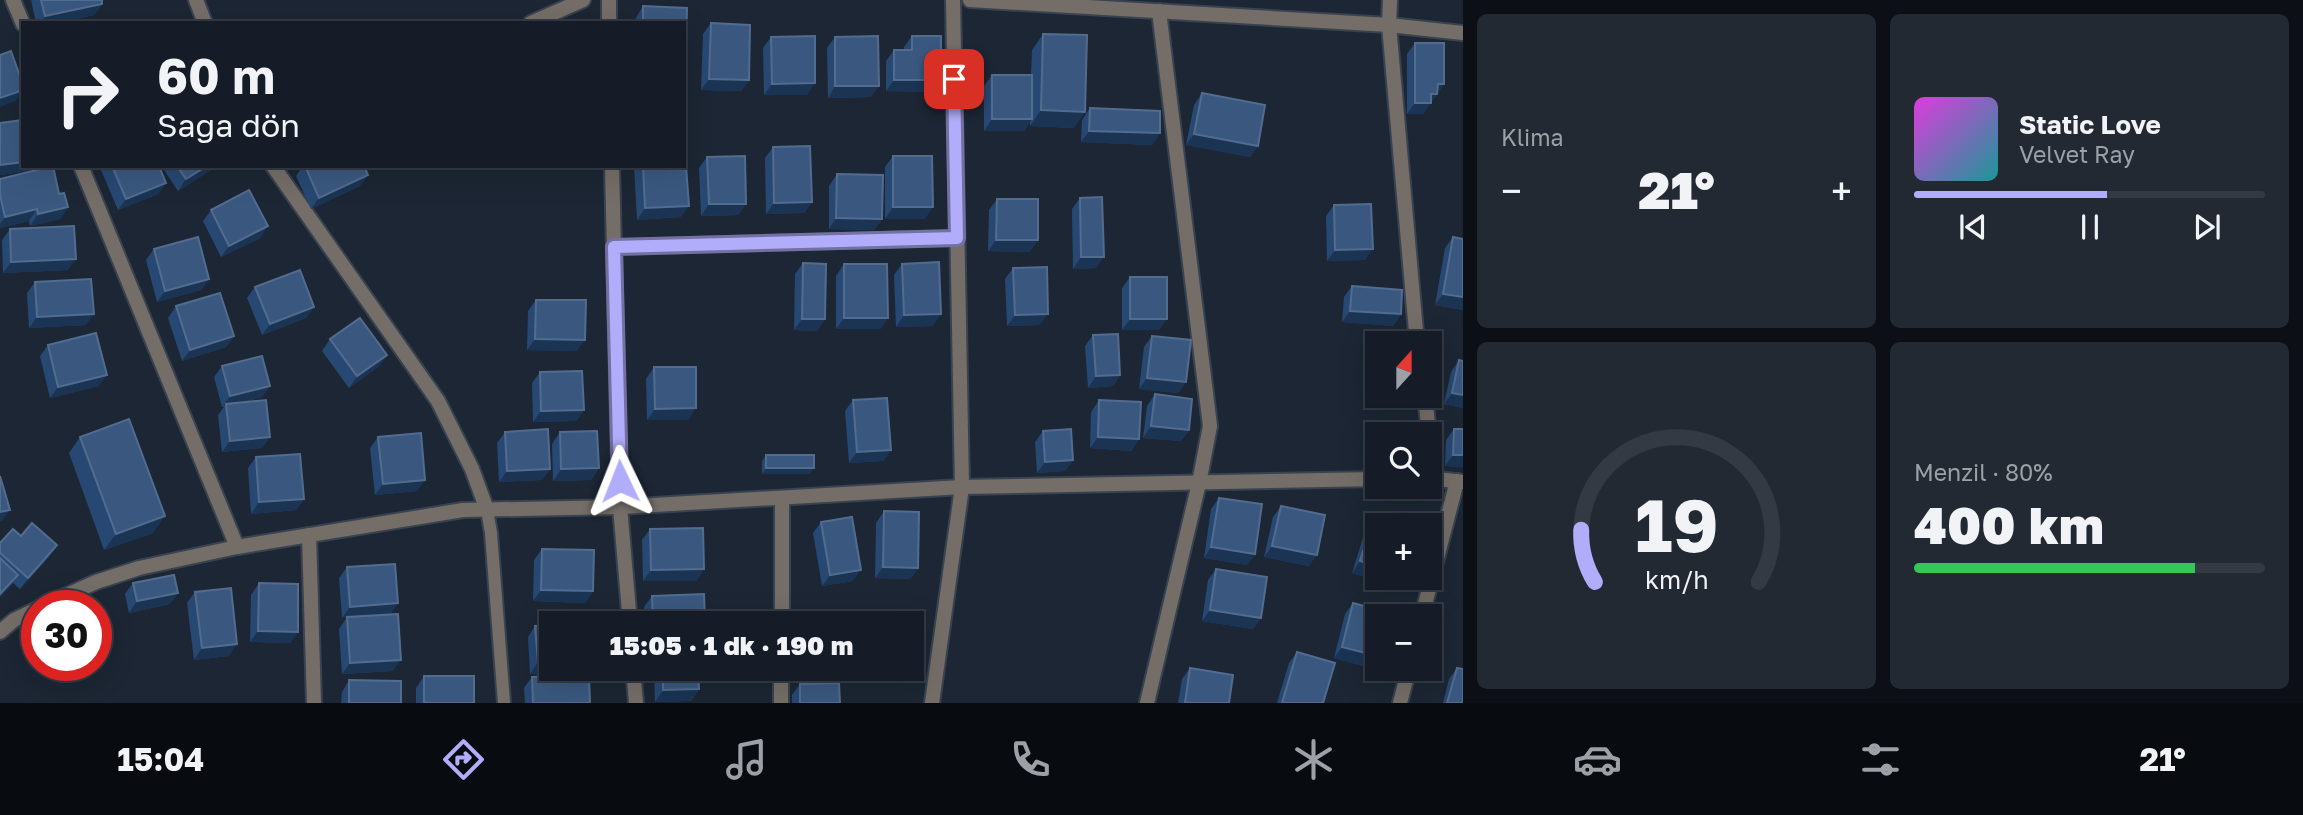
<!DOCTYPE html>
<html lang="tr">
<head>
<meta charset="utf-8">
<style>
  :root { --surface:#151c27; --page:#222933; --text:#f1f3f6; --muted:#9da1a7; --line:#343a44; --accent:#b1adfa }
  body { margin:0; font-family:"Golos Text",sans-serif; background:var(--page); color:var(--text); height:100vh; display:flex; flex-direction:column; font-size:26px; white-space:nowrap }
  * { box-sizing:border-box; margin:0 }
  p { font-size:23px; color:var(--muted) }
  .icon { flex:none; width:38px; height:38px; fill:none; stroke:currentColor; stroke-width:2; stroke-linecap:round; stroke-linejoin:round }
  .map { position:relative; flex:1; overflow:hidden }
  .side { display:flex; flex-direction:column; gap:14px; padding:14px; background:#0c0f15; width:840px }
  .side>* { flex:none }
  .top-card { position:absolute; left:21px; top:21px; width:665px; height:147px; border-radius:0px; box-shadow:0 7px 28px #0002,0 0 0 2px var(--line); background:#151c27; color:var(--text); overflow:hidden }
  .needle { width:46px; rotate:21deg }
  .controls { position:absolute; left:1365px; top:331px; display:grid; gap:14px }
  .controls a { display:grid; place-items:center; width:77px; height:77px; border-radius:0px; background:var(--surface); box-shadow:0 7px 28px #0002,0 0 0 2px var(--line); font-size:35px }
  .speed { position:absolute; left:21px; top:590px; display:flex; gap:14px; font-size:35px; font-weight:700; text-align:center }
  .speed>* { display:grid; place-content:center; width:91px; height:91px; border-radius:50%; background:var(--surface); box-shadow:0 7px 28px #0002,0 0 0 2px var(--line); line-height:1 }
  .speed .limit { border:10px solid #d22; background:#fff; color:#111 }
  .pin { position:absolute; display:grid; place-items:center; width:60px; height:60px; color:#fff; margin:-30px; border-radius:14px; box-shadow:0 4px 10px #0006 }
  .me { position:absolute; width:77px; margin:-38px; rotate:358deg; stroke-linejoin:round; filter:drop-shadow(0 0 5px #0008) }
  .turn { display:flex; align-items:center; gap:24px; height:147px; padding:0 21px; font-size:32px }
  .turn .icon { width:91px; height:91px; stroke-width:2.5 }
  .turn b { display:block; font-size:49px; line-height:60px }
  .big { font-size:52px; font-weight:800; line-height:1.1 }
  .side .card { flex:1; display:flex; flex-direction:column; justify-content:center; gap:10px; min-width:0; padding:0 24px; border-radius:10px; background:var(--page) }
  .side .dial { align-items:center; gap:0 }
  .dial svg { height:182px; overflow:visible; fill:none; stroke:var(--line); stroke-width:7; stroke-linecap:round; text-anchor:middle }
  .dial text { fill:var(--text); stroke:none }
  .song { display:flex; align-items:center; gap:21px }
  .cover { width:84px; height:84px; border-radius:10px; background:linear-gradient(135deg,hsl(300 70% 55%),hsl(180 70% 35%)) }
  .played { height:7px; border-radius:4px; background:linear-gradient(90deg,var(--accent) 55%,var(--line) 55%) }
  .keys { display:flex; justify-content:space-around; direction:ltr }
  .heat { display:flex; justify-content:space-between; align-items:center; font-size:38px; direction:ltr }
  .charge { height:10px; border-radius:5px; background:linear-gradient(90deg,#34c759 80%,var(--line) 0) }
  .side .tiles { flex:1; display:grid; gap:14px; grid-template-columns:repeat(2,1fr) }
  .trip { position:absolute; left:539px; top:611px; width:385px; height:70px; border-radius:0px; background:var(--surface); box-shadow:0 7px 28px #0002,0 0 0 2px var(--line); font-weight:800; line-height:70px; text-align:center }
  .dock { display:flex; height:112px; justify-content:space-around; align-items:center; background:#080b10; color:var(--muted) }
  .dock .icon { width:49px; height:49px }
  .dock .active { color:var(--accent) }
  .dock b { font-size:32px; color:var(--text) }
  main { display:flex; flex:1; min-height:0 }
  .map>svg:first-child { display:block }
  .lines { fill:none; stroke-linecap:round; stroke-linejoin:round }
  .lane-casing { stroke:#394350; stroke-width:16 }
  .street-casing { stroke:#394350; stroke-width:18 }
  .lane { stroke:#756e68; stroke-width:12 }
  .street { stroke:#756e68; stroke-width:14 }
  .wall { fill:#274873 }
  .shaded-wall { fill:#1b3454 }
  .building { fill:#3a587f; stroke:#526c8f; stroke-width:2 }
  .route-casing { stroke:#7370a2; stroke-width:18 }
  .route { stroke:#b1adfa; stroke-width:12 }
</style>
</head>
<body>
<main>
<div class="map">
<svg width="1463" height="703" viewBox="0 0 1463 703">
  <rect width="100%" height="100%" fill="#1c2634"/>
  <g class="lines">
    <g class="lane-casing">
      <polyline id="lane" points="487,510 491,533 504,703"/>
    </g>
    <g class="street-casing">
      <g id="street">
        <polyline points="13,0 23,24"/>
        <polyline points="196,0 205,23"/>
        <polyline points="970,0 1389,25 1463,33"/>
        <polyline points="1390,0 1389,25 1417,343"/>
        <polyline points="531,23 583,0"/>
        <polyline points="609,23 609,0"/>
        <polyline points="81,166 237,547"/>
        <polyline points="273,166 438,401 472,469 487,510"/>
        <polyline points="612,166 620,507 630,623"/>
        <polyline points="614,247 957,238"/>
        <polyline points="1425,396 1429,434"/>
        <polyline points="1430,478 1463,482"/>
        <polyline points="309,535 314,703"/>
        <polyline points="43,606 96,582 139,568 237,547 463,510 620,507 962,487 1377,479"/>
        <polyline points="1422,616 1457,481"/>
        <polyline points="782,623 782,498"/>
        <polyline points="0,632 14,620 37,609"/>
        <polyline points="633,668 636,703"/>
        <polyline points="781,703 781,668"/>
        <polyline points="932,703 962,487 953,0"/>
        <polyline points="1147,703 1199,483 1210,426 1159,11"/>
        <polyline points="1400,703 1409,668"/>
      </g>
    </g>
    <use href="#lane" class="lane"/>
    <use href="#street" class="street"/>
  </g>
  <g class="wall">
    <polygon points="31,0 102,0 102,4 94,15 58,23 36,23"/>
    <polygon points="643,6 684,23 635,23 636,18"/>
    <polygon points="711,23 749,80 741,91 701,90 703,34"/>
    <polygon points="1043,34 1074,128 1030,126 1030,122 1024,131 984,131 984,86 992,75 1031,75 1032,50"/>
    <polygon points="912,36 933,92 886,91 886,61 894,50 904,50 904,47"/>
    <polygon points="771,37 807,95 764,95 763,48"/>
    <polygon points="835,37 871,97 828,98 827,48"/>
    <polygon points="1415,43 1444,84 1423,114 1407,114 1407,54"/>
    <polygon points="1202,93 1258,146 1250,157 1186,145 1194,105"/>
    <polygon points="1090,108 1160,133 1152,145 1081,142 1082,120"/>
    <polygon points="0,123 59,194 68,207 60,219 30,226 29,221 0,228 0,179 35,170 0,175"/>
    <polygon points="773,147 812,202 804,213 766,214 765,158"/>
    <polygon points="893,156 925,219 885,219 885,167"/>
    <polygon points="707,157 746,204 738,215 701,216 699,168"/>
    <polygon points="104,166 159,166 166,183 158,194 118,210 101,170"/>
    <polygon points="167,166 217,166 178,191 164,170"/>
    <polygon points="303,166 364,166 360,186 311,209 296,176"/>
    <polygon points="634,166 684,166 681,217 637,220"/>
    <polygon points="837,174 882,219 874,230 829,229 829,186"/>
    <polygon points="1080,198 1096,268 1073,269 1072,209"/>
    <polygon points="997,199 1030,252 988,251 989,210"/>
    <polygon points="1334,205 1365,260 1327,261 1326,216"/>
    <polygon points="211,210 260,238 221,257 203,221"/>
    <polygon points="10,229 68,270 3,273 2,240"/>
    <polygon points="1453,237 1463,310 1435,305 1445,248"/>
    <polygon points="154,249 209,279 201,290 157,302 146,260"/>
    <polygon points="803,263 825,319 817,331 794,330 795,274"/>
    <polygon points="844,264 888,318 880,329 836,329 836,276"/>
    <polygon points="902,264 933,326 896,327 894,275"/>
    <polygon points="1013,268 1040,325 1007,326 1005,279"/>
    <polygon points="1130,277 1159,330 1122,330 1122,288"/>
    <polygon points="35,282 86,325 29,328 27,293"/>
    <polygon points="1352,286 1401,314 1393,326 1342,322 1344,297"/>
    <polygon points="255,287 314,307 306,318 262,335 247,298"/>
    <polygon points="536,300 577,351 527,350 528,311"/>
    <polygon points="176,306 234,336 226,347 182,361 168,318"/>
    <polygon points="1093,335 1120,375 1113,386 1088,388 1085,346"/>
    <polygon points="1152,336 1186,382 1178,393 1139,389 1144,347"/>
    <polygon points="330,339 387,355 379,366 349,388 322,351"/>
    <polygon points="48,345 99,386 50,398 40,356"/>
    <polygon points="1459,360 1463,361 1463,408 1444,404 1451,372"/>
    <polygon points="222,366 270,386 262,397 244,402 270,437 262,448 222,452 218,415 224,407 222,407 214,377"/>
    <polygon points="654,367 689,420 647,420 646,379"/>
    <polygon points="540,372 584,410 576,421 533,422 532,383"/>
    <polygon points="1155,394 1189,430 1181,441 1143,438 1147,406"/>
    <polygon points="853,400 891,450 883,461 849,463 845,411"/>
    <polygon points="1099,400 1139,439 1131,451 1090,448 1091,412"/>
    <polygon points="1454,429 1463,429 1463,467 1445,466 1446,440"/>
    <polygon points="1043,431 1073,460 1065,471 1037,473 1035,442"/>
    <polygon points="505,432 550,469 542,480 499,482 497,443"/>
    <polygon points="560,432 599,468 591,480 553,481 552,444"/>
    <polygon points="80,437 153,533 104,550 69,453"/>
    <polygon points="378,437 417,491 375,495 370,448"/>
    <polygon points="766,455 810,474 762,474 762,461"/>
    <polygon points="256,457 304,499 296,510 251,514 248,468"/>
    <polygon points="1219,498 1255,554 1247,565 1204,558 1211,509"/>
    <polygon points="1281,506 1309,566 1264,557 1273,517"/>
    <polygon points="884,511 918,568 910,579 875,578 876,523"/>
    <polygon points="1375,514 1377,578 1397,578 1392,585 1352,573 1367,525"/>
    <polygon points="821,522 853,581 822,586 813,533"/>
    <polygon points="650,529 704,569 696,581 643,581 642,540"/>
    <polygon points="21,536 49,557 20,589 13,583 0,597 0,543"/>
    <polygon points="542,549 593,591 585,603 533,601 534,560"/>
    <polygon points="347,567 398,603 390,614 352,617 393,671 342,674 339,629 347,617 342,618 339,578"/>
    <polygon points="1216,569 1261,618 1253,629 1202,621 1208,580"/>
    <polygon points="133,583 178,593 170,604 129,613 125,594"/>
    <polygon points="259,583 298,632 290,643 250,642 251,595"/>
    <polygon points="195,592 229,656 194,660 187,603"/>
    <polygon points="652,596 705,623 645,623 644,607"/>
    <polygon points="1353,603 1374,669 1334,658 1345,614"/>
    <polygon points="535,626 581,670 530,674 528,637"/>
    <polygon points="1297,652 1323,703 1277,703 1289,663"/>
    <polygon points="654,668 698,668 699,689 691,701 655,702"/>
    <polygon points="831,668 879,668 871,681 831,682"/>
    <polygon points="1190,668 1229,703 1178,703 1182,679"/>
    <polygon points="1457,668 1463,703 1443,703 1449,679"/>
    <polygon points="424,676 474,703 416,703 416,688"/>
    <polygon points="532,677 590,703 525,703 524,688"/>
    <polygon points="349,680 401,703 341,703 342,692"/>
    <polygon points="800,684 840,703 792,703 792,695"/>
  </g>
  <g class="shaded-wall">
    <polygon points="102,4 94,15 58,23 40,23 45,16"/>
    <polygon points="709,79 749,80 741,91 701,90"/>
    <polygon points="894,80 941,80 933,92 886,91"/>
    <polygon points="815,83 807,95 764,95 772,84"/>
    <polygon points="1438,84 1444,84 1423,114 1407,114 1415,103"/>
    <polygon points="835,86 879,86 871,97 828,98"/>
    <polygon points="23,90 16,101 0,107 0,98"/>
    <polygon points="1041,110 1085,112 1074,128 1030,126"/>
    <polygon points="992,119 1032,119 1024,131 984,131"/>
    <polygon points="1089,131 1160,133 1152,145 1081,142"/>
    <polygon points="1194,134 1258,146 1250,157 1186,145"/>
    <polygon points="23,162 23,166 41,166 38,170 0,175 0,165"/>
    <polygon points="207,166 217,166 178,191 186,179"/>
    <polygon points="368,175 360,186 311,209 319,198"/>
    <polygon points="166,183 158,194 118,210 126,199"/>
    <polygon points="812,202 804,213 766,214 774,203"/>
    <polygon points="709,204 746,204 738,215 701,216"/>
    <polygon points="689,206 681,217 637,220 645,208"/>
    <polygon points="68,207 60,219 30,226 38,214"/>
    <polygon points="893,207 933,207 925,219 885,219"/>
    <polygon points="37,209 29,221 0,228 0,224 5,217"/>
    <polygon points="836,218 882,219 874,230 829,229"/>
    <polygon points="268,226 260,238 221,257 229,246"/>
    <polygon points="996,240 1038,240 1030,252 988,251"/>
    <polygon points="1373,249 1365,260 1327,261 1335,250"/>
    <polygon points="1081,257 1104,257 1096,268 1073,269"/>
    <polygon points="76,259 68,270 3,273 11,262"/>
    <polygon points="209,279 201,290 157,302 165,291"/>
    <polygon points="1443,294 1463,297 1463,310 1435,305"/>
    <polygon points="314,307 306,318 262,335 270,324"/>
    <polygon points="1350,311 1401,314 1393,326 1342,322"/>
    <polygon points="94,314 86,325 29,328 37,317"/>
    <polygon points="941,314 933,326 896,327 904,315"/>
    <polygon points="1048,314 1040,325 1007,326 1015,315"/>
    <polygon points="844,318 888,318 880,329 836,329"/>
    <polygon points="802,319 825,319 817,331 794,330"/>
    <polygon points="1130,319 1167,319 1159,330 1122,330"/>
    <polygon points="234,336 226,347 182,361 190,350"/>
    <polygon points="535,339 585,340 577,351 527,350"/>
    <polygon points="387,355 379,366 349,388 357,376"/>
    <polygon points="107,375 99,386 50,398 58,387"/>
    <polygon points="1120,375 1113,386 1088,388 1096,376"/>
    <polygon points="1147,378 1186,382 1178,393 1139,389"/>
    <polygon points="270,386 262,397 226,406 226,404 222,407 230,396"/>
    <polygon points="1452,393 1463,395 1463,408 1444,404"/>
    <polygon points="696,408 689,420 647,420 655,409"/>
    <polygon points="584,410 576,421 533,422 541,411"/>
    <polygon points="1151,426 1189,430 1181,441 1143,438"/>
    <polygon points="270,437 262,448 222,452 230,441"/>
    <polygon points="1098,437 1139,439 1131,451 1090,448"/>
    <polygon points="891,450 883,461 849,463 857,452"/>
    <polygon points="1453,455 1463,455 1463,467 1445,466"/>
    <polygon points="1073,460 1065,471 1037,473 1045,462"/>
    <polygon points="599,468 591,480 553,481 561,469"/>
    <polygon points="766,468 814,468 810,474 762,474"/>
    <polygon points="550,469 542,480 499,482 507,471"/>
    <polygon points="425,480 417,491 375,495 383,484"/>
    <polygon points="304,499 296,510 251,514 259,502"/>
    <polygon points="10,510 2,521 0,521 0,512"/>
    <polygon points="165,516 153,533 104,550 116,534"/>
    <polygon points="57,545 49,557 20,589 28,578"/>
    <polygon points="1272,546 1317,555 1309,566 1264,557"/>
    <polygon points="1211,547 1255,554 1247,565 1204,558"/>
    <polygon points="1360,561 1377,567 1377,578 1397,578 1392,585 1352,573"/>
    <polygon points="883,567 918,568 910,579 875,578"/>
    <polygon points="704,569 696,581 643,581 651,570"/>
    <polygon points="861,570 853,581 822,586 830,575"/>
    <polygon points="18,575 10,587 0,597 0,594"/>
    <polygon points="541,590 593,591 585,603 533,601"/>
    <polygon points="178,593 170,604 129,613 137,601"/>
    <polygon points="398,603 390,614 342,618 350,607"/>
    <polygon points="1210,610 1261,618 1253,629 1202,621"/>
    <polygon points="258,631 298,632 290,643 250,642"/>
    <polygon points="237,644 229,656 194,660 202,648"/>
    <polygon points="1342,647 1377,656 1377,664 1374,669 1334,658"/>
    <polygon points="401,660 393,671 342,674 350,663"/>
    <polygon points="551,661 551,668 582,668 581,670 530,674 538,662"/>
    <polygon points="879,670 871,681 831,682 839,671"/>
    <polygon points="699,689 691,701 655,702 663,690"/>
  </g>
  <g class="building">
    <polygon points="41,0 102,0 102,4 45,16"/>
    <polygon points="643,6 687,8 686,51 684,51 684,23 643,23"/>
    <polygon points="711,23 750,25 749,80 709,79"/>
    <polygon points="1043,34 1087,35 1085,112 1041,110"/>
    <polygon points="815,36 815,83 772,84 771,37"/>
    <polygon points="878,36 879,86 835,86 835,37"/>
    <polygon points="912,36 941,36 941,80 894,80 894,50 912,50"/>
    <polygon points="1415,43 1444,43 1444,84 1438,84 1437,94 1431,94 1431,103 1415,103"/>
    <polygon points="11,51 23,85 23,90 0,98 0,55"/>
    <polygon points="684,55 686,55 685,101 684,101"/>
    <rect x="992" y="75" width="40" height="44"/>
    <polygon points="1202,93 1265,105 1258,146 1194,134"/>
    <polygon points="1090,108 1160,111 1160,133 1089,131"/>
    <polygon points="23,120 23,162 0,165 0,123"/>
    <polygon points="810,146 812,202 774,203 773,147"/>
    <polygon points="684,152 685,152 689,206 645,208 643,166 684,166"/>
    <polygon points="745,156 746,204 709,204 707,157"/>
    <polygon points="893,156 932,156 933,207 893,207"/>
    <polygon points="53,166 59,194 64,193 68,207 38,214 37,209 5,217 0,195 0,179"/>
    <polygon points="112,166 159,166 166,183 126,199"/>
    <polygon points="177,166 207,166 186,179"/>
    <polygon points="305,166 364,166 368,175 319,198"/>
    <polygon points="837,174 883,175 882,219 836,218"/>
    <polygon points="249,190 268,226 229,246 211,210"/>
    <polygon points="1102,197 1104,257 1081,257 1080,198"/>
    <polygon points="997,199 1038,199 1038,240 996,240"/>
    <polygon points="1371,204 1373,249 1335,250 1334,205"/>
    <polygon points="74,226 76,259 11,262 10,229"/>
    <polygon points="198,237 209,279 165,291 154,249"/>
    <polygon points="1453,237 1463,239 1463,297 1443,294"/>
    <polygon points="939,262 941,314 904,315 902,264"/>
    <polygon points="803,263 826,264 825,319 802,319"/>
    <polygon points="844,264 887,264 888,318 844,318"/>
    <polygon points="1047,267 1048,314 1015,315 1013,268"/>
    <polygon points="300,270 314,307 270,324 255,287"/>
    <rect x="1130" y="277" width="37" height="42"/>
    <polygon points="91,279 94,314 37,317 35,282"/>
    <polygon points="1352,286 1402,290 1401,314 1350,311"/>
    <polygon points="220,293 234,336 190,350 176,306"/>
    <polygon points="536,300 586,300 585,340 535,339"/>
    <polygon points="360,318 387,355 357,376 330,339"/>
    <polygon points="96,333 107,375 58,387 48,345"/>
    <polygon points="1118,334 1120,375 1096,376 1093,335"/>
    <polygon points="1152,336 1191,340 1186,382 1147,378"/>
    <polygon points="262,356 270,386 230,396 222,366"/>
    <polygon points="1459,360 1463,361 1463,395 1452,393"/>
    <polygon points="654,367 696,367 696,408 655,409"/>
    <polygon points="582,371 584,410 541,411 540,372"/>
    <polygon points="1155,394 1192,399 1189,430 1151,426"/>
    <polygon points="887,398 891,450 857,452 853,400"/>
    <polygon points="266,400 270,437 230,441 226,404"/>
    <polygon points="1099,400 1141,402 1139,439 1098,437"/>
    <polygon points="129,419 165,516 116,534 80,437"/>
    <polygon points="548,429 550,469 507,471 505,432"/>
    <polygon points="1071,429 1073,460 1045,462 1043,431"/>
    <polygon points="1454,429 1463,429 1463,455 1453,455"/>
    <polygon points="597,431 599,468 561,469 560,432"/>
    <polygon points="421,433 425,480 383,484 378,437"/>
    <polygon points="300,454 304,499 259,502 256,457"/>
    <rect x="766" y="455" width="48" height="13"/>
    <polygon points="0,476 10,510 0,512"/>
    <polygon points="1219,498 1262,504 1255,554 1211,547"/>
    <polygon points="1281,506 1325,515 1317,555 1272,546"/>
    <polygon points="884,511 919,512 918,568 883,567"/>
    <polygon points="1375,514 1410,525 1377,525 1377,567 1360,561"/>
    <polygon points="852,517 861,570 830,575 821,522"/>
    <polygon points="32,523 57,545 28,578 0,553 0,543 13,529 21,536"/>
    <polygon points="703,528 704,569 651,570 650,529"/>
    <polygon points="542,549 594,550 593,591 541,590"/>
    <polygon points="0,558 18,575 0,594"/>
    <polygon points="395,564 398,603 350,607 347,567"/>
    <polygon points="1216,569 1267,577 1261,618 1210,610"/>
    <polygon points="174,575 178,593 137,601 133,583"/>
    <polygon points="259,583 298,584 298,632 258,631"/>
    <polygon points="231,588 237,644 202,648 195,592"/>
    <polygon points="704,594 705,623 653,623 652,596"/>
    <polygon points="1353,603 1394,614 1393,616 1377,616 1377,656 1342,647"/>
    <polygon points="398,614 401,660 350,663 347,617"/>
    <polygon points="551,625 551,661 538,662 535,626"/>
    <polygon points="1297,652 1335,663 1323,703 1282,703"/>
    <polygon points="663,668 698,668 699,689 663,690"/>
    <polygon points="839,668 879,668 879,670 839,671"/>
    <polygon points="1190,668 1233,675 1229,703 1185,703"/>
    <polygon points="1457,668 1463,669 1463,703 1447,703"/>
    <polygon points="589,675 590,703 533,703 532,677"/>
    <rect x="424" y="676" width="50" height="27"/>
    <polygon points="349,680 401,681 401,703 349,703"/>
    <polygon points="839,683 840,703 800,703 800,684"/>
  </g>
  <g class="lines">
    <g class="route-casing">
      <polyline id="route" points="620,481 614,247 957,238 954,79"/>
    </g>
    <use href="#route" class="route"/>
  </g>
</svg>
<div class="controls">
<a><svg class="needle" viewBox="-14 -14 28 28"><path d="M0-13l5 13h-10z" fill="#e53935"/><path d="M0 13l5-13h-10z" fill="#9da1a7"/></svg></a>
<a><svg class="icon" aria-label="search" viewBox="0 0 24 24"><circle cx="10" cy="10" r="6"/><path d="M15 15l6 6"/></svg></a>
<a>+</a>
<a>−</a>
</div>
<div class="speed"><div class="limit">30</div></div>
<div class="pin" style="left:954px;top:79px;background:#d93025"><svg class="icon" aria-label="arrive" viewBox="0 0 24 24"><path d="M6 21V4h12l-3 4 3 4H6"/></svg></div>
<svg class="me" style="left:620px;top:481px" viewBox="-20 -20 40 40"><path d="M0-17L14 15 0 8-14 15z" fill="#b1adfa" stroke="#fff" stroke-width="4"/></svg>
<div class="trip">15:05 · 1 dk · 190 m</div>
<div class="top-card">
<div class="turn"><svg class="icon" aria-label="right" viewBox="0 0 24 24"><path d="M7 20v-9h11M14 6l5 5-5 5"/></svg><div><b>60 m</b>Sağa dön</div></div>
</div>
</div>
<section class="side">
<div class="tiles">
<div class="card"><p>Klima</p>
<div class="heat"><a>−</a><b class="big">21°</b><a>+</a></div>
</div>
<div class="card">
<div class="song"><i class="cover"></i><div><b>Static Love</b><p>Velvet Ray</p></div></div>
<div class="played"></div>
<div class="keys"><svg class="icon" aria-label="previous" viewBox="0 0 24 24"><path d="M18 5L8 12l10 7zM5 5v14"/></svg><svg class="icon" aria-label="pause" viewBox="0 0 24 24"><path d="M8 5v14M16 5v14"/></svg><svg class="icon" aria-label="next" viewBox="0 0 24 24"><path d="M6 5l10 7-10 7zM19 5v14"/></svg></div>
</div>
<div class="card dial"><svg viewBox="0 0 100 80">
<path d="M14 69A42 42 0 1 1 86 69"/>
<path d="M14 69A42 42 0 0 1 8 46" stroke="#b1adfa"/>
<text x="50" y="56" font-size="32" font-weight="700">19</text>
<text x="50" y="72" font-size="11">km/h</text>
</svg></div>
<div class="card"><p>Menzil · 80%</p><b class="big">400 km</b><div class="charge"></div></div>
</div>
</section>
</main>
<nav class="dock">
<b>15:04</b>
<svg class="icon active" aria-label="directions" viewBox="0 0 24 24"><path d="M12 3l9 9-9 9-9-9zM9 14v-3h6M13 9l2 2-2 2"/></svg>
<svg class="icon" aria-label="music" viewBox="0 0 24 24"><path d="M9 18V5l10-2v13"/><circle cx="6" cy="18" r="3"/><circle cx="16" cy="16" r="3"/></svg>
<svg class="icon" aria-label="phone" viewBox="0 0 24 24"><path d="M5 4h4l2 5-3 2q2 4 5 5l2-3 5 2v4C11 20 4 13 5 4z"/></svg>
<svg class="icon" aria-label="climate" viewBox="0 0 24 24"><path d="M12 3v18M4 7l16 10M4 17L20 7"/></svg>
<svg class="icon" aria-label="car" viewBox="0 0 24 24"><path d="M5 17H2v-5l4-1 3-4h7l3 4 3 1v5h-3M9 17h6M6 11h13"/><circle cx="7" cy="17" r="2"/><circle cx="17" cy="17" r="2"/></svg>
<svg class="icon" aria-label="filters" viewBox="0 0 24 24"><path d="M4 7h16M4 17h16"/><circle cx="9" cy="7" r="2"/><circle cx="15" cy="17" r="2"/></svg>
<b>21°</b>
</nav>
</body>
</html>
